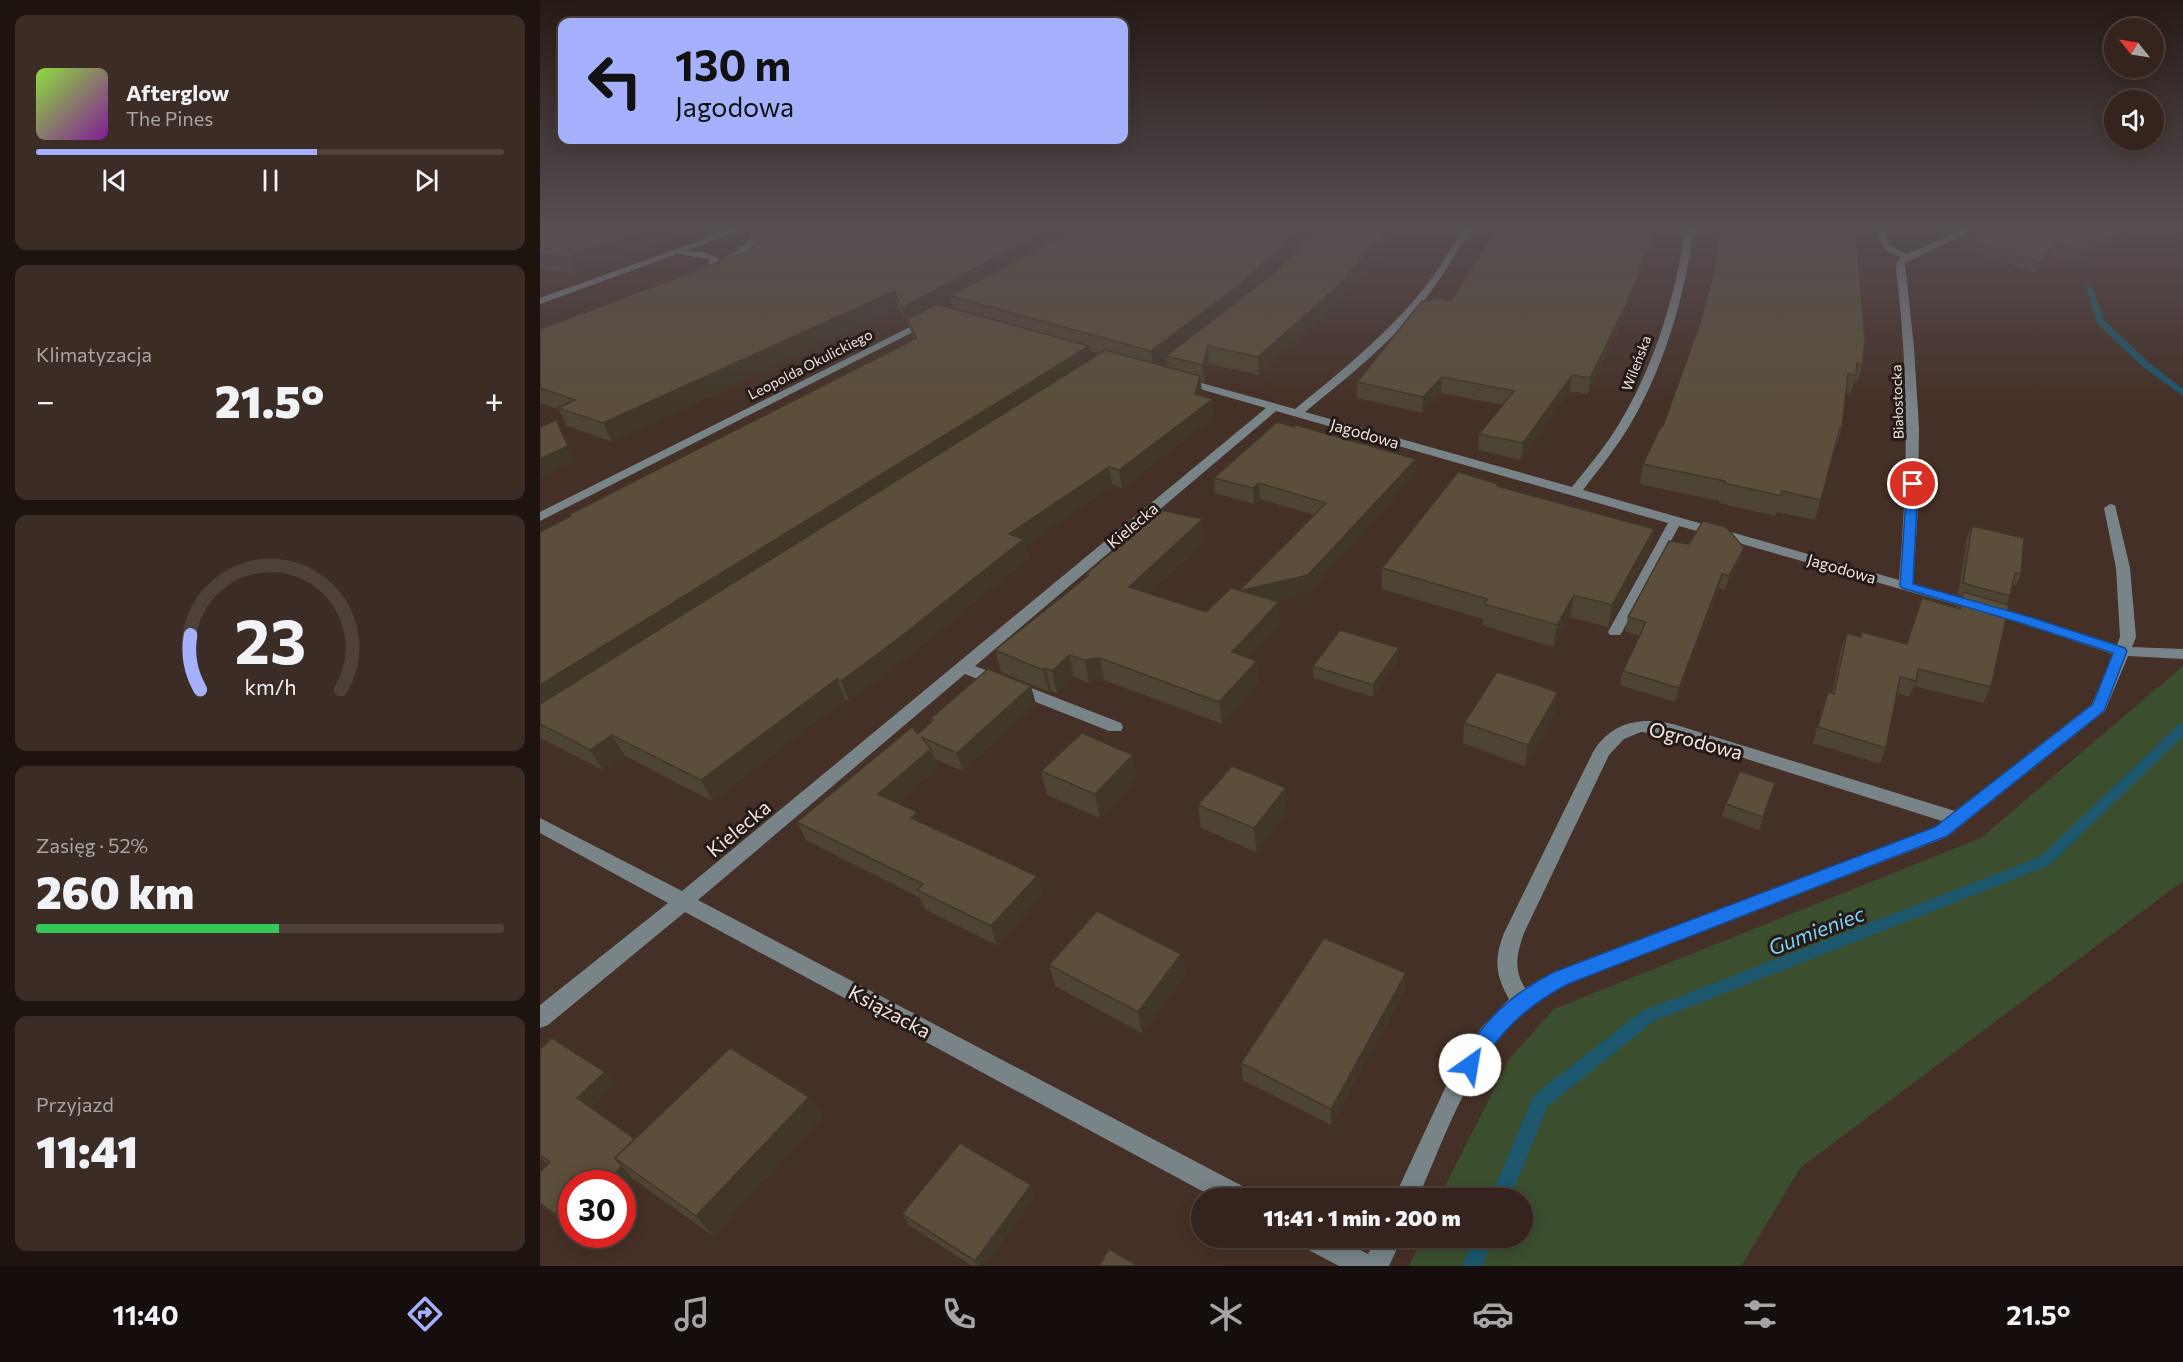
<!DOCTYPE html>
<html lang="pl">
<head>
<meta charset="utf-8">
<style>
  :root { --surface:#34241d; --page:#3c2c26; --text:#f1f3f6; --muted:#a9a4a4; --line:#4e413b; --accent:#a5b1fc }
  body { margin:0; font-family:Commissioner,sans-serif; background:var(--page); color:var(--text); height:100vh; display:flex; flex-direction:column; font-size:22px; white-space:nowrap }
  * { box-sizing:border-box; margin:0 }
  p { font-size:20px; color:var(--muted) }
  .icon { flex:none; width:33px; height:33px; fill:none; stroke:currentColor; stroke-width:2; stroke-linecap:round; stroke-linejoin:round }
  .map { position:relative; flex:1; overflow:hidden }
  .side { display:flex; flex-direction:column; gap:15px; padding:15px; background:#1d1410; width:540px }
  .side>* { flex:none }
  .guide { position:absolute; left:18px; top:18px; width:570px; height:126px; border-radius:12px; box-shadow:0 3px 15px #0003,0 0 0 2px var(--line); background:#a5b1fc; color:#111; overflow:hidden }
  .needle { width:39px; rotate:300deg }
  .buttons { position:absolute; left:1564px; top:18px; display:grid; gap:12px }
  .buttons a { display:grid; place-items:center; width:60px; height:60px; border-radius:50%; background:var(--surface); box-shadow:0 3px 15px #0003,0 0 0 2px var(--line); font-size:30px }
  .speed { position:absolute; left:18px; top:1170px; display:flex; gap:12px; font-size:30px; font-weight:700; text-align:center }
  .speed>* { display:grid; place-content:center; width:78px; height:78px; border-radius:50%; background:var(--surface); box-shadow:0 3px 15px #0003,0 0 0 2px var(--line); line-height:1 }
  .speed .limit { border:9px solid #d22; background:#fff; color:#111 }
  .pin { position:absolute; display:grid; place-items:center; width:51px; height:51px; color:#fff; margin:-26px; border:3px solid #fff; border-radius:50%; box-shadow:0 2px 6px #0007 }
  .me { position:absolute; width:66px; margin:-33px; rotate:32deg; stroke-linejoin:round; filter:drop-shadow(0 0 4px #0008) }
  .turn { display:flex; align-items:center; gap:21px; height:126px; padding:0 18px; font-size:27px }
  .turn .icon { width:78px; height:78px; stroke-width:2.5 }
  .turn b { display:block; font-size:42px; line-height:51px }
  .big { font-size:45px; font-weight:800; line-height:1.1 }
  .side .widget { flex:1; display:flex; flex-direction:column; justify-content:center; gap:9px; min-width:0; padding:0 21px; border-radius:12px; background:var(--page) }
  .side .dial { align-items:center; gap:0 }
  .dial svg { height:156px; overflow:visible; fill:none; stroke:var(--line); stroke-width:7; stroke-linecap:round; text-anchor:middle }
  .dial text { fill:var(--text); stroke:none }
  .song { display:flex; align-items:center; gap:18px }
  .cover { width:72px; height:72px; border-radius:9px; background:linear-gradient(135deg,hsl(90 70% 55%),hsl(290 70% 35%)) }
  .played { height:6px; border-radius:3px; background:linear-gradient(90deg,var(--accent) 60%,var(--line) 60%) }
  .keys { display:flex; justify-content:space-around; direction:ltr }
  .heat { display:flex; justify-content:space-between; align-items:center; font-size:33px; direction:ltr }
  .charge { height:9px; border-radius:4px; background:linear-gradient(90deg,#34c759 52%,var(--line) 0) }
  .trip { position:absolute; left:651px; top:1188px; width:342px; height:60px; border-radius:30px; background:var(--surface); box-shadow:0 3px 15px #0003,0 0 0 2px var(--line); font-weight:800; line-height:60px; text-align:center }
  .tabs { display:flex; height:96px; justify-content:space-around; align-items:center; background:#150e0c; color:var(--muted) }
  .tabs .icon { width:42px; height:42px }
  .tabs .selected { color:var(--accent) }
  .tabs b { font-size:27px; color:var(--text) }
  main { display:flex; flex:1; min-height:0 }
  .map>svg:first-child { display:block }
  .green { fill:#3b4f2e }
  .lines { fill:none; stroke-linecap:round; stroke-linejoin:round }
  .stream { fill:#1c576d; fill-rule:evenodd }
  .minor { fill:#788488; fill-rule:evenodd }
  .wall { fill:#4e4433; fill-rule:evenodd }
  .shaded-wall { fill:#403729 }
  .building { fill:#5b4f3b; stroke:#403729; stroke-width:1.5 }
  .route { fill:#1a73e8; stroke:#114b97; stroke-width:1.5 }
  .labels { text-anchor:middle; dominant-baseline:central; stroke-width:6; stroke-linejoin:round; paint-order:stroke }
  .far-street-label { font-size:14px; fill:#f3e5df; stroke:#241a17 }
  .street-label { font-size:16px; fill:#f3e5df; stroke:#241a17 }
  .near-street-label { font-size:20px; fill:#f3e5df; stroke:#241a17 }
  .near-water-label { font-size:21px; font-style:italic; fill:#7ad2f6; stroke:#241a17 }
</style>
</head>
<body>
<main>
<section class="side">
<div class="widget">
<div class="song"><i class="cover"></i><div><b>Afterglow</b><p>The Pines</p></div></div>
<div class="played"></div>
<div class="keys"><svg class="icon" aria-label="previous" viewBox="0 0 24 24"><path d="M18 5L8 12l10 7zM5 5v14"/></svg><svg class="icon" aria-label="pause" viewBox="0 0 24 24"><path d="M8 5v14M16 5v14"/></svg><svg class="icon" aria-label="next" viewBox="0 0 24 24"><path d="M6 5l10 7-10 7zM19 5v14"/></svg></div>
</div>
<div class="widget"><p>Klimatyzacja</p>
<div class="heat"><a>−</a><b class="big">21.5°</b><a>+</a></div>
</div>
<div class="widget dial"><svg viewBox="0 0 100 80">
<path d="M14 69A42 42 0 1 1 86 69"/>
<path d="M14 69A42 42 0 0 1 9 41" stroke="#a5b1fc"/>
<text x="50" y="56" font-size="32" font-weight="700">23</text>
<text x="50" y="72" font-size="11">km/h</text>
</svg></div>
<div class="widget"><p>Zasięg · 52%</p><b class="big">260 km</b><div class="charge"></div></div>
<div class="widget"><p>Przyjazd</p><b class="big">11:41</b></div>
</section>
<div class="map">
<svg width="1643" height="1266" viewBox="0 0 1643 1266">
  <rect width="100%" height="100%" fill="#453027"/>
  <polygon class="green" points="1643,666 1643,881 1260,1168 1201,1266 869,1266 882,1238 982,1238 982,1198 899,1198 970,1058 1014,1009 1441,838"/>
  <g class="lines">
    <g class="stream">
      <polygon points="1545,285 1552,287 1564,320 1608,362 1643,389 1643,396 1602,366 1557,323"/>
      <polygon points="1643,723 1643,736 1510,865 1114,1021 1007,1107 970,1198 950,1198 994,1095 1102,1011 1500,857 1638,725"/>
      <polygon points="933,1238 953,1238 942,1266 922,1266"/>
    </g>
    <g class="minor">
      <polygon points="195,228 206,228 146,251 163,252 178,258 179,260 171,272 164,270 170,261 168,259 137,254 0,304 0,298"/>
      <path d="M220,228h8c-10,12 -32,39 -49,38v-4l22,-14z"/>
      <path d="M924,228h8c-15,23 -29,48 -46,70 -34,44 -78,79 -121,114l267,75c16,-20 33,-40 47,-63 36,-59 56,-128 67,-196h8c-9,67 -29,137 -63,195 -14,24 -32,46 -48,67l316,90c9,-104 10,-207 -3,-311l1,-7 4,-5 -16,-7 -11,-22h8l9,18 16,8 60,-26h11l-73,35 9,85 5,80 -1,79 -5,77 117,33 87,28 3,-8 -4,-69 -12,-60 6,-4 5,1 15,63 6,69 -4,10 51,2v10l-55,-3 -23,55 -158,126 -379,147c-20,11 -41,23 -56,40 -46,48 -68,115 -94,174h-24l59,-127 28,-43 28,-29c-14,-24 -15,-40 -5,-66l89,-181c19,-31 48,-35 80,-28l282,87 137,-107 21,-50 -93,-31 -341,-97 -57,106 -2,3h-10l-2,-3 60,-109 -392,-112 -301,255 146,57 2,4 -2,4h-12l-144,-57 -267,226 550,289 3,9h-36l-530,-286 -137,113 -8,3v-23l128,-102 -128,-70v-15l142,73 584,-483 -87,-25v-4h8l108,30c43,-35 86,-70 122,-112 18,-21 32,-46 47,-69zM1101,732l30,3 271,86 -7,6 -381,145 -29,16c-12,-19 -8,-35 -1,-55l85,-178 15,-16z"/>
      <polygon points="388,318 391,319 391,323 0,521 0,512"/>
      <polygon points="759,1238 797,1238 828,1254 836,1238 862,1238 849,1266 799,1266 763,1247"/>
    </g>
  </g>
  <g class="wall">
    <polygon points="0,228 165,228 35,273 0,270"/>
    <path d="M208,228h570l-65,61 21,-16 45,-45h80l-20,28 -41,46 -79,73 -50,-11 -5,19 -3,-1 1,11 -1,3 12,3 1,18 -92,71 -10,-3 -86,60 3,13 -127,103 -53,40 -4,-2 -133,102 -87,-45 -22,14 -63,-32v-14l29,-207 -1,-2 346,-176 -6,-15 -1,1 -9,-17 -286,134 -45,-16 -9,-17 -18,-6v-74l216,-81zM411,300l2,8 -11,-3zM550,351l9,2 -8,5zM626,359l1,8 -8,-2z"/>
    <polygon points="959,228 1117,228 1115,237 1084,317 1048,394 1030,391 981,460 938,450 939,434 963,405 901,393 882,413 817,398 817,382 890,302 911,301"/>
    <polygon points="1179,228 1315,228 1323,364 1317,382 1314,381 1311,393 1306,393 1302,428 1296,448 1295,447 1275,520 1237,512 1235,516 1179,503 1179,501 1100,484 1103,464 1123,426 1160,323 1172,280"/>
    <polygon points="1454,228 1612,228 1537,261 1510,253 1497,273 1419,249 1422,240"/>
    <polygon points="876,459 875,474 769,592 733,600 740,624 709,658 717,661 719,683 682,724 564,680 549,683 534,677 517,693 511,691 509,692 461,672 455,650 546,577 546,574 665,540 609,593 666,612 699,590 774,515 720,499 714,504 675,493 674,478"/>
    <polygon points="958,484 958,486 1110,550 1068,627 1030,617 1013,647 942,625 943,619 842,589 842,568"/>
    <polygon points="1432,526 1481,574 1476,585 1472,585 1470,596 1466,604 1451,687 1443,703 1374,686 1369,697 1357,693 1346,748 1340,764 1273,743 1282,708 1288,692 1292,693 1301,649 1307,633 1320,637 1322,632 1366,644 1376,614 1382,598 1416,608 1421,595 1418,595 1427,537"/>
    <polygon points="1200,562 1185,590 1179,588 1135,702 1080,685 1083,671 1100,636 1085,631 1088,617"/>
    <polygon points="858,659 833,697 773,678 773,666"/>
    <polygon points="496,704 423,771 395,759 398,767 357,803 381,822 497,876 503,895 457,945 385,909 380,898 266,840 257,822 378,734 391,722 390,719"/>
    <polygon points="1015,712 985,766 923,743 924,723"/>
    <polygon points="501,771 597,778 560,818 507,795"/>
    <polygon points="1235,783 1219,830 1182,816 1186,804"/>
    <polygon points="658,805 748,812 716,852 661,828"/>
    <polygon points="641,954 645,975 602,1033 515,986 509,965"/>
    <polygon points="865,990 791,1125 703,1080 701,1063"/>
    <polygon points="0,1049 75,1084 50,1107 95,1139 269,1097 282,1117 173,1236 92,1178 32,1184 32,1229 0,1205 0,1172 8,1164 0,1158"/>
    <polygon points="491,1185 495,1196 445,1266 432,1266 369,1225 362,1214"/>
  </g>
  <g class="shaded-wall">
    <polygon points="0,228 21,228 0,238"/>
    <polygon points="115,228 165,228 35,273 28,257"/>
    <polygon points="510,228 540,228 410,296 411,300 369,323 367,319 368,324 367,325 362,308"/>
    <polygon points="761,228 778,228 699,302 626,356 626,359 614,369 611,351"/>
    <polygon points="849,228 859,228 839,256 798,302 719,375 718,357"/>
    <polygon points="1116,228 1117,228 1115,237 1084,317 1048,394 1050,378"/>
    <polygon points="1595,228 1612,228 1537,261 1541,251"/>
    <polygon points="1514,244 1510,253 1497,273 1501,263"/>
    <polygon points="354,291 358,308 72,442 63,423"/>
    <polygon points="549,346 552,363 0,713 0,685"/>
    <polygon points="668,346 669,364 664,383 663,365"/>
    <polygon points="1032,375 1030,391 981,460 983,443"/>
    <polygon points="660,376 662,393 657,411 673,399 674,417 582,488 579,470 655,394"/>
    <polygon points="902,377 901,393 882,413 883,397"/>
    <polygon points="16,420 35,460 0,477 0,459"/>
    <polygon points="876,459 875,474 769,592 700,608 699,591"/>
    <polygon points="569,467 572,485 486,545 489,558 362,661 309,701 301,681 469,534"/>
    <polygon points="719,483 720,499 714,504 713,488"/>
    <polygon points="663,519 665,540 593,608 589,587"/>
    <polygon points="1114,529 1110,550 1068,627 1072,605"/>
    <polygon points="1204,548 1200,562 1185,590 1189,576"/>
    <polygon points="1182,574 1179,588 1135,702 1139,688"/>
    <polygon points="1034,595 1030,617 1013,647 1017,625"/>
    <polygon points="739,602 740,624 694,674 692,652"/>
    <polygon points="859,648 858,659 833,697 833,685"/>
    <polygon points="529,655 534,677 517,693 512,671"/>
    <polygon points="560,658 564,680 549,683 545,660"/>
    <polygon points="717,661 719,683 682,724 679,702"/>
    <polygon points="505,668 511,691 509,692 503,670"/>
    <polygon points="297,679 305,699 172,801 161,780"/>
    <polygon points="491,686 496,704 423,771 417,753"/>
    <polygon points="1018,692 1015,712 985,766 988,745"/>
    <polygon points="72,735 85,756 63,770 50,750"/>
    <polygon points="391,749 398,767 346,813 338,794"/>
    <polygon points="593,755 597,778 560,818 555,794"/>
    <polygon points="746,788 748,812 716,852 714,828"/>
    <polygon points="377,812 384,831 371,818"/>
    <polygon points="497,876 503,895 457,945 451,926"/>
    <polygon points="641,954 645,975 602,1033 598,1012"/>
    <polygon points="866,973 865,990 791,1125 791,1109"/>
    <polygon points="65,1072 75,1084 47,1109 37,1098"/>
    <polygon points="269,1097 282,1117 173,1236 156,1216"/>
    <polygon points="82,1166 92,1178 82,1187 82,1184 64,1184"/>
    <polygon points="491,1185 495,1196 445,1266 438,1266 435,1261"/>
    <polygon points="32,1214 32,1229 24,1221"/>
  </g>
  <g class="building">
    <polygon points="10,228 115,228 28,257 0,255 0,231"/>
    <polygon points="213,228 510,228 362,308 354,291 63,423 18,408 35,400 0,388 0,329 216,248 210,231"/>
    <polygon points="533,228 761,228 698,286 611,351 410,296 514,240"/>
    <polygon points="779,228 849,228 839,240 798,286 718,357 668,346 663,365 626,356 734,273"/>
    <polygon points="959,228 1116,228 1087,303 1050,378 1032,375 983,443 939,434 974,391 902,377 883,397 817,382 882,301 890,302 893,298 911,301 949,241"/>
    <polygon points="1180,228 1315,228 1325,337 1323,364 1317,363 1316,375 1308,374 1302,428 1300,428 1281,500 1242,491 1241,496 1184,483 1185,481 1103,464 1121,426 1123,426 1160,323 1174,272"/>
    <polygon points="1454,228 1595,228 1541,251 1514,244 1501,263 1422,240"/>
    <polygon points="397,304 549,346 0,685 0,532 31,516 28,515 377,338 367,319"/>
    <polygon points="565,350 660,376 655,394 673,399 579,470 569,467 469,534 484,539 355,641 301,681 297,679 161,780 72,735 50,750 0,724 0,704"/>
    <polygon points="16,420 28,446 0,459 0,427"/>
    <polygon points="737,422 754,427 756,425 876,459 768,575 699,591 786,503 719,483 713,488 674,478"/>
    <polygon points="918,472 958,484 957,486 1114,529 1072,605 1034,595 1017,625 944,604 947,599 842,568"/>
    <polygon points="621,510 663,519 589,587 666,612 691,588 739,602 692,652 717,661 679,702 560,658 545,660 529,655 512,671 505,668 503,670 455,650 549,575 546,574"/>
    <polygon points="1163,521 1186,527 1204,548 1189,576 1182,574 1139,688 1083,671 1106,622 1088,617 1129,541 1149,544"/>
    <polygon points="1432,526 1484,538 1481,574 1475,573 1470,596 1423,583"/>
    <polygon points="1423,592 1469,605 1451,687 1378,669 1376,681 1360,677 1346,748 1278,727 1288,692 1294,694 1307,633 1321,637 1322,632 1367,644 1382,598 1420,609"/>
    <polygon points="800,630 859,648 833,685 773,666"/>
    <polygon points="448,669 491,686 417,753 381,737 391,749 338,794 377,812 371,818 497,876 451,926 377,890 383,884 257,822 372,727 378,734 393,720 390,719"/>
    <polygon points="957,672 1018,692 988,745 924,723"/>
    <polygon points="542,733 593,755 555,794 501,771"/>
    <polygon points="692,766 746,788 714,828 658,805"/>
    <polygon points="1200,771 1235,783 1223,817 1186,804"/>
    <polygon points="557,911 641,954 598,1012 509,965"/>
    <polygon points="784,938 866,973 791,1109 701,1063"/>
    <polygon points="12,1038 65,1072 37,1098 95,1139 75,1158 82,1166 64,1184 32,1184 32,1214 24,1221 0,1203 0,1172 10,1162 0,1155 0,1049"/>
    <polygon points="190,1048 269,1097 156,1216 75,1158"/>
    <polygon points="420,1143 491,1185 435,1261 362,1214"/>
    <polygon points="569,1249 598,1266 559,1266"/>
  </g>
  <linearGradient id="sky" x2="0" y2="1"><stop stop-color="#261a15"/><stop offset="0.56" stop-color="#564e52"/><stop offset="1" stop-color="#564e52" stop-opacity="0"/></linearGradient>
  <rect width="1643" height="405" fill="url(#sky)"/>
  <path class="route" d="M1373,481l5,3 -5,100 117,33 95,31 2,3 -23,60 -157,125 -379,148c-40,21 -70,48 -91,88l-7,3 -7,-3 -3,-7c19,-43 53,-72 94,-93l381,-145 158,-123 20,-51 -92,-30 -119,-35 -2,-2 7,-102z"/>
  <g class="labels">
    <g class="far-street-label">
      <text transform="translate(1096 363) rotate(-69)">Wileńska</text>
      <text transform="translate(270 364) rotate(-27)">Leopolda Okulickiego</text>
      <text transform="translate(1357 402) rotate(-92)">Białostocka</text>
    </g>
    <g class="street-label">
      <text transform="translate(825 433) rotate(16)">Jagodowa</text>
      <text transform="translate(592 525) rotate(-40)">Kielecka</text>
      <text transform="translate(1302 568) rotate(16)">Jagodowa</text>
    </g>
    <g class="near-street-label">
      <text transform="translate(1156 740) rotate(15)">Ogrodowa</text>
      <text transform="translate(198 828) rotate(-40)">Kielecka</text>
      <text transform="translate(350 1011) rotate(28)">Książacka</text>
    </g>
    <g class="near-water-label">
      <text transform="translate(1276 930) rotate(-21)">Gumieniec</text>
    </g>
  </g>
</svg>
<div class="buttons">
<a><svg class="needle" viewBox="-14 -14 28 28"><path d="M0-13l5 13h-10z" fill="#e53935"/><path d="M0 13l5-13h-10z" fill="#a9a4a4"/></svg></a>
<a><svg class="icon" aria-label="sound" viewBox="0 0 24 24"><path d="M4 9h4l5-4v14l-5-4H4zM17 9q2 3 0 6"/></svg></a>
</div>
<div class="speed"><div class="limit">30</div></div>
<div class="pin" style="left:1373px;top:484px;background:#d93025"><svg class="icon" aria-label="arrive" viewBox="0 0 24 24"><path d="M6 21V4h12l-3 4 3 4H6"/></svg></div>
<svg class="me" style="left:930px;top:1065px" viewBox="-20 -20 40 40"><circle r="19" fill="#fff"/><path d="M0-13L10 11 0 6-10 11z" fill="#1a73e8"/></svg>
<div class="trip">11:41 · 1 min · 200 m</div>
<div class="guide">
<div class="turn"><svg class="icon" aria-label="left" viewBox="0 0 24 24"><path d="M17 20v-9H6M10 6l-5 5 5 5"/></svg><div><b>130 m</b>Jagodowa</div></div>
</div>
</div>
</main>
<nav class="tabs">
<b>11:40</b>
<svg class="icon selected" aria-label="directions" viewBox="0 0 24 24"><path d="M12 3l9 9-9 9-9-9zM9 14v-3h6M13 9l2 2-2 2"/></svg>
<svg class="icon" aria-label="music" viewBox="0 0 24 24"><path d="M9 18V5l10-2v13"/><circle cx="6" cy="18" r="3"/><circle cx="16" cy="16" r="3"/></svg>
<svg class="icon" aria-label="phone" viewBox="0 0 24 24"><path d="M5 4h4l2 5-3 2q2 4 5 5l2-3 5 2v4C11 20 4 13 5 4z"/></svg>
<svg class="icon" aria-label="climate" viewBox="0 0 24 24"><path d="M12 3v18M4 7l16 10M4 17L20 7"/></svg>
<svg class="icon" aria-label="car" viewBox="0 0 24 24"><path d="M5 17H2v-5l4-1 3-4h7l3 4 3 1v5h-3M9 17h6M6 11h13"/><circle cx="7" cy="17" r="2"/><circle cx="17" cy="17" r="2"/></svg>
<svg class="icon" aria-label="filters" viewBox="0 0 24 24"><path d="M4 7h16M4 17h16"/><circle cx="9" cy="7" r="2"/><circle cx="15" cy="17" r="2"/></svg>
<b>21.5°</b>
</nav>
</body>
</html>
